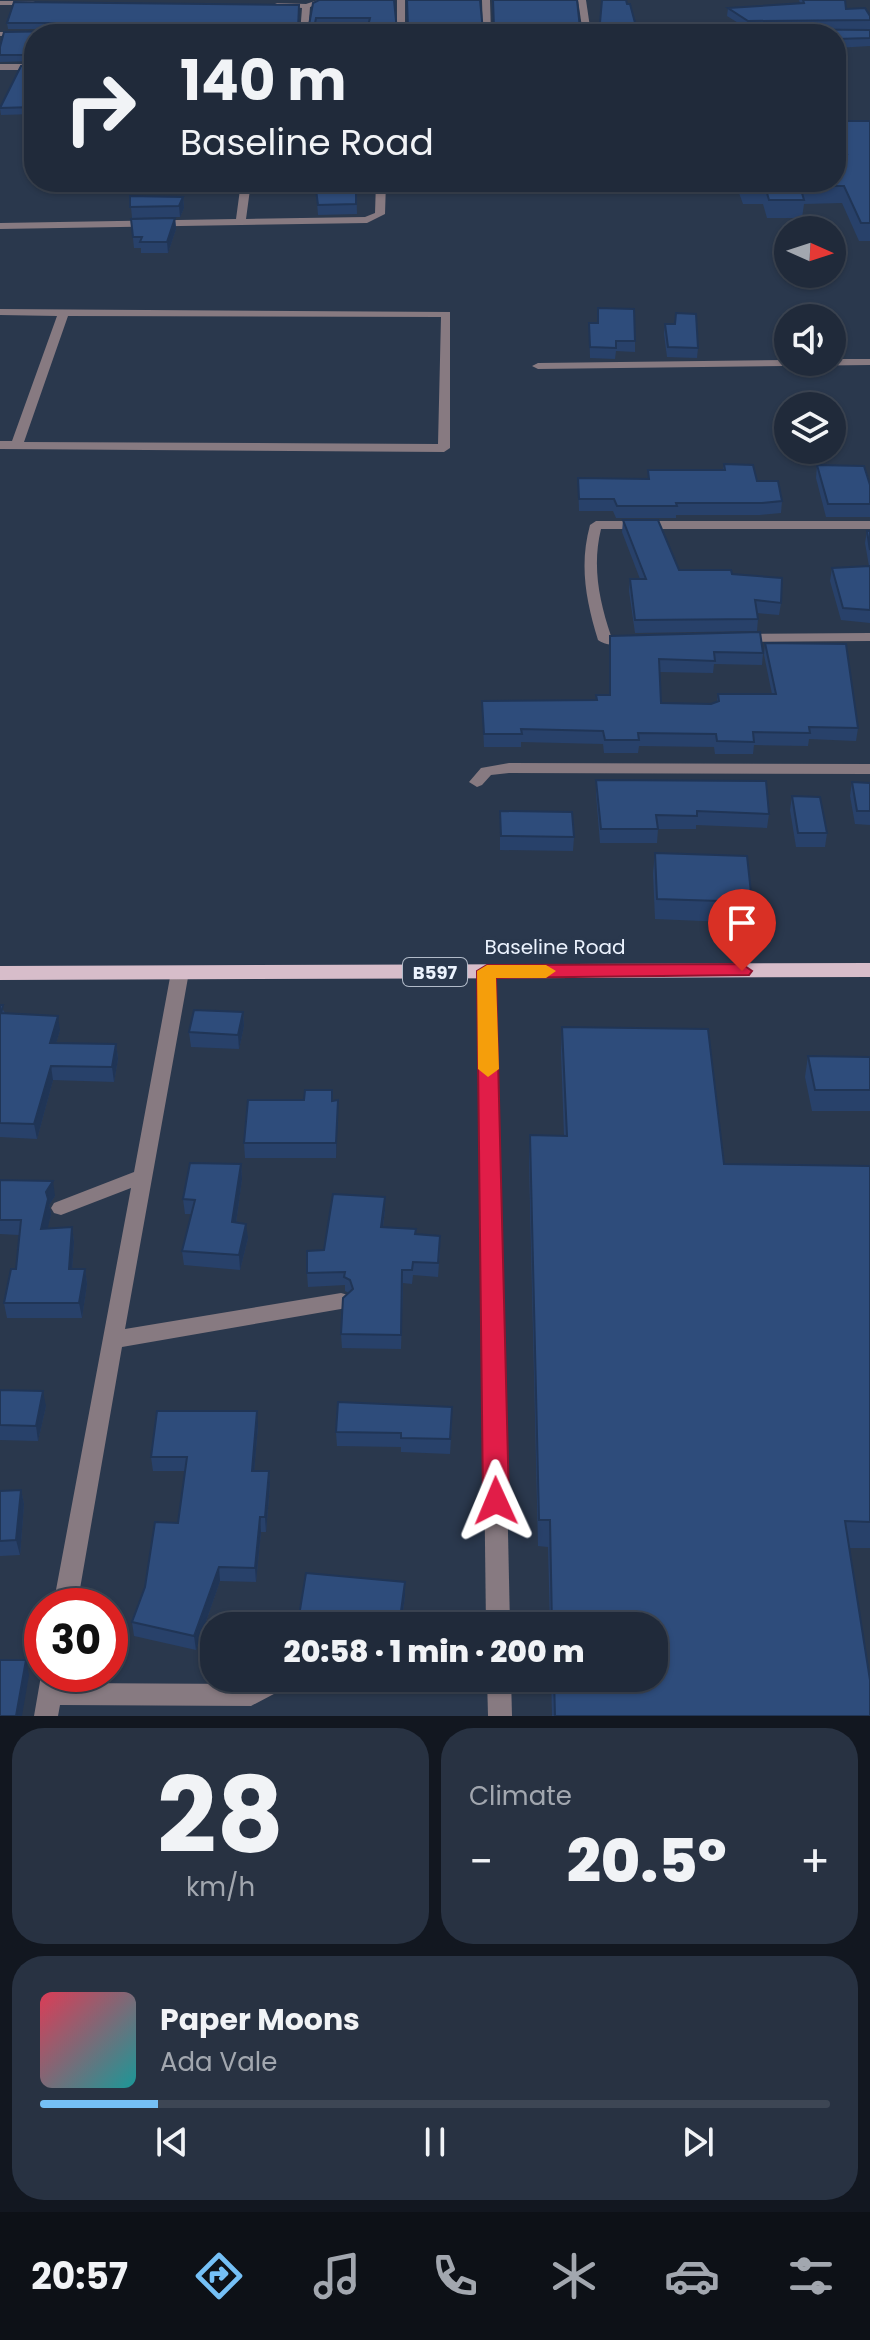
<!DOCTYPE html>
<html lang="en">
<head>
<meta charset="utf-8">
<style>
  :root { --surface:#202a3a; --page:#283242; --text:#f1f3f6; --muted:#a2a7af; --line:#3d4654; --accent:#75c0f6 }
  body { margin:0; font-family:Poppins,sans-serif; background:var(--page); color:var(--text); height:100vh; display:flex; flex-direction:column; font-size:30px; white-space:nowrap }
  * { box-sizing:border-box; margin:0 }
  p { font-size:26px; color:var(--muted) }
  .icon { flex:none; width:44px; height:44px; fill:none; stroke:currentColor; stroke-width:2; stroke-linecap:round; stroke-linejoin:round }
  .map { position:relative; height:1716px; overflow:hidden }
  .panel { display:flex; flex-direction:column; gap:12px; padding:12px; background:#121720; flex:1 }
  .panel>* { flex:none }
  .guide { position:absolute; left:24px; top:24px; width:822px; height:168px; border-radius:32px; box-shadow:0 2px 6px #0004,0 0 0 2px var(--line); background:#202a3a; color:var(--text); overflow:hidden }
  .needle { width:52px; rotate:93deg }
  .tools { position:absolute; left:774px; top:216px; display:grid; gap:16px }
  .tools a { display:grid; place-items:center; width:72px; height:72px; border-radius:50%; background:var(--surface); box-shadow:0 2px 6px #0004,0 0 0 2px var(--line); font-size:40px }
  .speed { position:absolute; left:24px; top:1588px; display:flex; gap:16px; font-size:40px; font-weight:700; text-align:center }
  .speed>* { display:grid; place-content:center; width:104px; height:104px; border-radius:50%; background:var(--surface); box-shadow:0 2px 6px #0004,0 0 0 2px var(--line); line-height:1 }
  .speed .limit { border:12px solid #d22; background:#fff; color:#111 }
  .pin { position:absolute; display:grid; place-items:center; width:68px; height:68px; color:#fff; margin:-82px -34px; border-radius:50% 50% 50% 0; rotate:-45deg; box-shadow:0 0 8px #0007 }
  .pin .icon { rotate:45deg }
  .me { position:absolute; width:88px; margin:-44px; rotate:359deg; stroke-linejoin:round; filter:drop-shadow(0 0 6px #0008) }
  .turn { display:flex; align-items:center; gap:28px; height:168px; padding:0 24px; font-size:36px }
  .turn .icon { width:104px; height:104px; stroke-width:2.5 }
  .turn b { display:block; font-size:56px; line-height:68px }
  .big { font-size:60px; font-weight:800; line-height:1.1 }
  .panel .tile { flex:1; display:flex; flex-direction:column; justify-content:center; gap:12px; min-width:0; padding:0 28px; border-radius:32px; background:var(--page) }
  .panel .dial { align-items:center; gap:0 }
  .dial b { font-size:104px; line-height:1 }
  .song { display:flex; align-items:center; gap:24px }
  .cover { width:96px; height:96px; border-radius:12px; background:linear-gradient(135deg,hsl(350 70% 55%),hsl(180 70% 35%)) }
  .played { height:8px; border-radius:4px; background:linear-gradient(90deg,var(--accent) 15%,var(--line) 15%) }
  .keys { display:flex; justify-content:space-around; direction:ltr }
  .heat { display:flex; justify-content:space-between; align-items:center; font-size:44px; direction:ltr }
  .panel .tiles { flex:1; display:grid; gap:12px; grid-template-columns:1fr 1fr }
  .tile:last-child { grid-column:span 2 }
  .trip { position:absolute; left:200px; top:1612px; width:468px; height:80px; border-radius:32px; background:var(--surface); box-shadow:0 2px 6px #0004,0 0 0 2px var(--line); font-weight:800; line-height:80px; text-align:center }
  .dock { display:flex; height:128px; justify-content:space-around; align-items:center; background:#0d1117; color:var(--muted) }
  .dock .icon { width:56px; height:56px }
  .dock .current { color:var(--accent) }
  .dock b { font-size:36px; color:var(--text) }
  .map>svg:first-child { display:block }
  .lines { fill:none; stroke-linecap:round; stroke-linejoin:round }
  .minor { fill:#877a81; fill-rule:evenodd }
  .primary { fill:#d7bdca; fill-rule:evenodd }
  .wall { fill:#28416a }
  .shaded-wall { fill:#203556 }
  .building { fill:#2e4c7b; stroke:#203556; stroke-width:2 }
  .route { fill:#e11d48; stroke:#92132f; stroke-width:2 }
  .slow { fill:#f59e0b }
  .labels { text-anchor:middle; dominant-baseline:central; stroke-width:8; stroke-linejoin:round; paint-order:stroke }
  .shield { fill:#2a384d; stroke:#b2bbc9; stroke-width:2 }
  .shield-label { font-size:18px; font-weight:bold; fill:#ecf3fe }
  .street-label { font-size:20px; fill:#ecf3fe; stroke:#2a384d }
</style>
</head>
<body>
<div class="map">
<svg width="870" height="1716" viewBox="0 0 870 1716">
  <rect width="100%" height="100%" fill="#2a384d"/>
  <g class="lines">
    <g class="minor">
      <polygon points="318,0 330,0 310,7 308,34 300,34 302,8 273,5 277,3 306,4"/>
      <rect x="397" y="0" width="8" height="34"/>
      <polygon points="482,0 490,0 491,34 483,34"/>
      <polygon points="578,0 586,0 591,34 583,34"/>
      <polygon points="0,1 33,1 37,3 33,5 0,5"/>
      <polygon points="0,32 60,32 64,34 0,36"/>
      <polygon points="710,32 780,32 784,34 706,34"/>
      <rect x="0" y="64" width="34" height="6"/>
      <polygon points="241,182 251,182 246,219 365,217 375,213 376,182 386,182 385,214 367,223 0,229 0,223 236,219"/>
      <path d="M0,309l450,3v136l-6,4 -444,-3v-8h12l45,-125 -57,-1zM68,316l373,1 -3,127 -414,-2z"/>
      <polygon points="832,359 870,359 870,365 538,369 532,366 538,363 788,360 788,362 832,362"/>
      <path d="M596,521h274v8h-269c-9,37 -2,71 10,107h20l7,4c-9,7 -31,7 -40,0 -12,-39 -19,-75 -8,-115z"/>
      <polygon points="870,633 870,641 742,642 735,638 742,634"/>
      <polygon points="509,763 870,764 870,774 509,773 491,775 482,785 477,787 469,782 481,768"/>
      <polygon points="487,965 496,971 510,1626 486,1626 478,971"/>
      <polygon points="180,966 189,972 125,1329 341,1293 348,1295 351,1301 348,1307 341,1309 122,1347 77,1606 53,1606 131,1188 61,1215 54,1213 51,1208 54,1203 134,1172 171,972"/>
      <polygon points="42,1670 42,1674 64,1674 63,1683 248,1684 259,1678 293,1678 289,1686 251,1706 60,1705 58,1716 34,1716"/>
      <polygon points="487,1678 511,1678 512,1716 488,1716"/>
    </g>
    <polygon class="primary" points="870,963 870,977 0,980 0,966"/>
  </g>
  <g class="wall">
    <polygon points="319,0 394,0 397,31 408,28 407,0 480,0 483,31 494,28 492,0 577,0 580,28 587,31 588,34 366,34 368,24 316,24 314,34 34,34 34,61 0,62 0,47 4,32 63,31 60,29 8,29 7,23 14,2 299,5 298,30 308,31 313,3"/>
    <polygon points="799,0 845,0 846,9 870,16 870,29 748,29 727,16 728,8 800,3"/>
    <polygon points="762,29 870,30 870,46 836,48 836,34 761,34"/>
    <polygon points="34,64 34,114 1,115 0,108"/>
    <polygon points="836,121 870,121 870,241 859,241 842,203 804,204 802,218 767,218 763,204 743,204 735,182 836,182 837,154 836,151"/>
    <polygon points="203,182 211,182 208,190 203,189"/>
    <polygon points="265,182 356,182 357,214 318,215 316,190 266,191"/>
    <polygon points="130,196 183,197 184,208 180,217 132,218"/>
    <polygon points="175,218 176,229 168,253 141,253 141,248 134,248 131,219"/>
    <polygon points="598,308 635,341 635,352 616,351 615,359 590,358 589,323 597,323"/>
    <polygon points="665,324 698,348 697,358 667,357 664,334"/>
    <polygon points="724,464 757,481 782,501 781,513 760,515 676,515 676,518 616,518 613,511 579,511 578,478 648,479 648,470 723,470"/>
    <polygon points="817,465 870,485 870,517 826,517 816,478"/>
    <polygon points="623,520 679,570 732,574 781,603 779,615 757,613 758,619 757,631 635,633 629,591 630,579 640,579 622,532"/>
    <polygon points="867,531 870,531 870,623 841,620 830,581 832,568 869,566 865,543"/>
    <polygon points="610,636 763,653 762,665 714,664 713,673 660,672 661,703 711,704 717,702 718,694 772,694 764,655 765,643 858,728 856,741 809,739 808,746 754,745 753,754 715,754 714,747 639,746 638,753 604,753 603,744 521,742 521,747 484,747 482,701 596,700 596,695 609,695"/>
    <polygon points="596,780 769,814 767,828 696,825 696,829 658,829 657,843 600,843 596,794"/>
    <polygon points="852,782 870,783 870,825 855,824 850,796"/>
    <polygon points="792,796 827,833 825,847 796,847 790,810"/>
    <polygon points="500,811 574,837 573,851 500,850"/>
    <polygon points="655,853 752,902 749,923 655,919 653,873"/>
    <polygon points="0,1005 5,1013 60,1030 56,1043 116,1044 118,1059 114,1082 53,1080 37,1139 0,1137"/>
    <polygon points="243,1012 244,1026 239,1049 191,1047 189,1032"/>
    <polygon points="562,1027 724,1164 870,1166 870,1548 849,1548 870,1716 552,1716 551,1678 654,1678 654,1626 550,1626 548,1547 538,1546 529,1162 530,1135 564,1136 561,1053"/>
    <polygon points="808,1056 870,1057 870,1111 812,1111 805,1077"/>
    <polygon points="332,1090 333,1101 338,1100 336,1158 245,1158 244,1143 304,1100"/>
    <polygon points="241,1164 242,1179 236,1223 248,1238 240,1270 184,1265 182,1251 192,1214 185,1214 183,1199"/>
    <polygon points="0,1180 55,1196 49,1205 51,1214 47,1229 72,1227 74,1242 72,1269 85,1269 87,1284 82,1318 7,1318 4,1303 16,1269 19,1235 0,1234"/>
    <polygon points="385,1210 383,1227 416,1234 440,1249 438,1277 413,1275 412,1284 403,1283 401,1349 342,1348 341,1334 349,1293 345,1291 345,1285 308,1287 307,1273 324,1250"/>
    <polygon points="0,1390 46,1406 38,1441 0,1440"/>
    <polygon points="452,1422 450,1454 401,1452 401,1447 337,1446 336,1432"/>
    <polygon points="258,1426 254,1471 269,1471 270,1485 266,1532 261,1532 256,1582 220,1581 196,1650 134,1636 132,1622 178,1523 185,1471 153,1471 151,1457"/>
    <polygon points="21,1490 24,1504 20,1555 0,1556 0,1491"/>
    <polygon points="405,1582 405,1596 401,1626 298,1626 298,1622"/>
  </g>
  <g class="shaded-wall">
    <polygon points="183,197 184,208 180,217 179,206"/>
    <polygon points="175,218 176,229 168,253 167,242"/>
    <polygon points="243,1012 244,1026 239,1049 238,1035"/>
    <polygon points="58,1016 60,1030 52,1057 50,1043"/>
    <polygon points="116,1044 118,1059 114,1082 112,1067"/>
    <polygon points="51,1066 53,1080 37,1139 34,1124"/>
    <polygon points="338,1100 338,1115 336,1158 336,1143"/>
    <polygon points="241,1164 242,1179 234,1237 232,1222"/>
    <polygon points="53,1181 55,1196 49,1205 51,1214 44,1244 41,1229 46,1192"/>
    <polygon points="385,1197 385,1210 381,1241 381,1227"/>
    <polygon points="246,1224 248,1238 240,1270 239,1255"/>
    <polygon points="72,1227 74,1242 71,1284 69,1269"/>
    <polygon points="85,1269 87,1284 82,1318 79,1303"/>
    <polygon points="43,1391 46,1406 38,1441 36,1426"/>
    <polygon points="257,1411 258,1426 253,1485 252,1471"/>
    <polygon points="269,1471 270,1485 266,1532 265,1517"/>
    <polygon points="21,1490 24,1504 20,1555 16,1540"/>
    <polygon points="260,1517 261,1532 256,1582 255,1568"/>
    <polygon points="219,1567 220,1581 196,1650 194,1636"/>
    <polygon points="405,1582 405,1596 401,1626 399,1626"/>
    <polygon points="26,1660 29,1675 22,1716 16,1716"/>
  </g>
  <g class="building">
    <polygon points="319,0 394,0 397,31 408,28 407,0 480,0 483,31 494,28 493,0 577,0 580,28 587,31 588,34 366,34 370,18 316,18 313,34 34,34 34,57 33,55 0,55 0,47 4,32 63,31 66,27 59,23 7,23 14,2 299,5 298,30 308,31 313,3"/>
    <polygon points="602,0 626,0 627,4 630,4 638,34 599,34"/>
    <polygon points="803,0 845,0 846,9 865,8 870,16 870,20 748,21 728,8 804,3"/>
    <polygon points="762,29 870,30 870,38 836,39 836,34 769,34"/>
    <polygon points="34,64 34,107 0,108 21,66"/>
    <polygon points="836,121 870,121 870,223 861,223 844,186 800,186 804,200 769,200 765,186 744,186 743,182 836,182 836,155 847,154 836,129"/>
    <polygon points="315,182 356,182 356,204 318,205"/>
    <polygon points="130,196 183,197 179,206 130,207"/>
    <polygon points="175,218 167,242 140,242 142,237 133,237 131,219"/>
    <polygon points="598,308 634,309 635,341 616,341 616,348 590,347 589,323 598,323"/>
    <polygon points="676,313 696,314 698,348 668,347 665,324 675,324"/>
    <polygon points="724,464 753,465 757,481 778,481 782,501 762,503 676,503 677,506 617,506 614,499 579,499 578,478 649,479 648,470 725,470"/>
    <polygon points="817,465 864,466 870,485 870,504 828,504"/>
    <polygon points="623,520 658,520 679,570 731,570 732,574 782,578 781,603 755,600 758,619 635,620 630,579 646,579"/>
    <polygon points="867,531 870,531 870,550"/>
    <polygon points="870,566 870,610 843,608 832,568"/>
    <polygon points="760,632 763,653 714,652 715,661 659,659 661,703 711,704 719,701 718,694 776,694 765,643 846,644 858,728 809,727 810,733 753,732 754,742 717,741 716,734 638,733 639,740 605,740 603,731 521,729 522,734 484,734 482,701 597,700 596,695 610,695 610,636"/>
    <polygon points="596,780 766,781 769,814 697,811 697,816 656,815 658,829 601,829"/>
    <polygon points="852,782 870,783 870,811 857,811"/>
    <polygon points="792,796 820,797 827,833 798,833"/>
    <polygon points="500,811 572,812 574,837 501,836"/>
    <polygon points="655,853 747,856 752,902 657,899"/>
    <polygon points="0,1005 3,1005 1,1013 58,1016 50,1043 116,1044 112,1067 51,1066 34,1124 0,1123"/>
    <polygon points="194,1010 243,1012 238,1035 189,1032"/>
    <polygon points="562,1027 708,1029 724,1164 870,1166 870,1522 845,1521 870,1680 870,1716 555,1716 554,1678 654,1678 654,1626 552,1626 550,1520 539,1520 530,1135 567,1136"/>
    <polygon points="808,1056 870,1057 870,1090 815,1090"/>
    <polygon points="305,1090 332,1090 332,1101 338,1100 336,1143 244,1143 248,1100 304,1100"/>
    <polygon points="190,1163 241,1164 232,1222 246,1224 239,1255 182,1251 195,1200 183,1199"/>
    <polygon points="0,1180 53,1181 46,1192 48,1199 41,1229 72,1227 69,1269 85,1269 79,1303 4,1303 11,1269 16,1269 21,1220 0,1220"/>
    <polygon points="333,1194 385,1197 381,1227 416,1229 415,1234 440,1236 438,1263 413,1262 412,1270 402,1270 401,1335 341,1334 343,1298 353,1289 350,1280 344,1277 345,1272 307,1273 307,1251 324,1250"/>
    <polygon points="0,1390 43,1391 36,1426 0,1425"/>
    <polygon points="338,1402 452,1407 450,1439 401,1438 401,1433 336,1432"/>
    <polygon points="157,1411 257,1411 252,1471 269,1471 265,1517 260,1517 255,1568 219,1567 194,1636 132,1622 145,1587 155,1522 178,1523 187,1457 151,1457"/>
    <polygon points="21,1490 16,1540 0,1541 0,1491"/>
    <polygon points="306,1573 405,1582 399,1626 340,1626 298,1622"/>
    <polygon points="0,1660 26,1660 16,1716 0,1716"/>
  </g>
  <polygon class="route" points="742,964 752,971 749,975 496,978 509,1501 505,1509 496,1512 487,1509 483,1501 477,971 487,965"/>
  <polygon class="slow" points="487,965 546,965 556,971 546,978 496,978 499,1069 488,1077 478,1069 477,971"/>
  <g class="labels">
    <rect class="shield" x="403" y="958" width="64" height="28" rx="6"/>
    <g class="shield-label">
      <text x="435" y="972">B597</text>
    </g>
    <g class="street-label">
      <text x="555" y="947">Baseline Road</text>
    </g>
  </g>
</svg>
<div class="tools">
<a><svg class="needle" viewBox="-14 -14 28 28"><path d="M0-13l5 13h-10z" fill="#e53935"/><path d="M0 13l5-13h-10z" fill="#a2a7af"/></svg></a>
<a><svg class="icon" aria-label="sound" viewBox="0 0 24 24"><path d="M4 9h4l5-4v14l-5-4H4zM17 9q2 3 0 6"/></svg></a>
<a><svg class="icon" aria-label="layers" viewBox="0 0 24 24"><path d="M12 4l9 5-9 5-9-5zM3 14l9 5 9-5"/></svg></a>
</div>
<div class="speed"><div class="limit">30</div></div>
<div class="pin" style="left:742px;top:971px;background:#d93025"><svg class="icon" aria-label="arrive" viewBox="0 0 24 24"><path d="M6 21V4h12l-3 4 3 4H6"/></svg></div>
<svg class="me" style="left:496px;top:1501px" viewBox="-20 -20 40 40"><path d="M0-17L14 15 0 8-14 15z" fill="#e11d48" stroke="#fff" stroke-width="4"/></svg>
<div class="trip">20:58 · 1 min · 200 m</div>
<div class="guide">
<div class="turn"><svg class="icon" aria-label="right" viewBox="0 0 24 24"><path d="M7 20v-9h11M14 6l5 5-5 5"/></svg><div><b>140 m</b>Baseline Road</div></div>
</div>
</div>
<section class="panel">
<div class="tiles">
<div class="tile dial"><b>28</b><p>km/h</p></div>
<div class="tile"><p>Climate</p>
<div class="heat"><a>−</a><b class="big">20.5°</b><a>+</a></div>
</div>
<div class="tile">
<div class="song"><i class="cover"></i><div><b>Paper Moons</b><p>Ada Vale</p></div></div>
<div class="played"></div>
<div class="keys"><svg class="icon" aria-label="previous" viewBox="0 0 24 24"><path d="M18 5L8 12l10 7zM5 5v14"/></svg><svg class="icon" aria-label="pause" viewBox="0 0 24 24"><path d="M8 5v14M16 5v14"/></svg><svg class="icon" aria-label="next" viewBox="0 0 24 24"><path d="M6 5l10 7-10 7zM19 5v14"/></svg></div>
</div>
</div>
</section>
<nav class="dock">
<b>20:57</b>
<svg class="icon current" aria-label="directions" viewBox="0 0 24 24"><path d="M12 3l9 9-9 9-9-9zM9 14v-3h6M13 9l2 2-2 2"/></svg>
<svg class="icon" aria-label="music" viewBox="0 0 24 24"><path d="M9 18V5l10-2v13"/><circle cx="6" cy="18" r="3"/><circle cx="16" cy="16" r="3"/></svg>
<svg class="icon" aria-label="phone" viewBox="0 0 24 24"><path d="M5 4h4l2 5-3 2q2 4 5 5l2-3 5 2v4C11 20 4 13 5 4z"/></svg>
<svg class="icon" aria-label="climate" viewBox="0 0 24 24"><path d="M12 3v18M4 7l16 10M4 17L20 7"/></svg>
<svg class="icon" aria-label="car" viewBox="0 0 24 24"><path d="M5 17H2v-5l4-1 3-4h7l3 4 3 1v5h-3M9 17h6M6 11h13"/><circle cx="7" cy="17" r="2"/><circle cx="17" cy="17" r="2"/></svg>
<svg class="icon" aria-label="filters" viewBox="0 0 24 24"><path d="M4 7h16M4 17h16"/><circle cx="9" cy="7" r="2"/><circle cx="15" cy="17" r="2"/></svg>
</nav>
</body>
</html>
